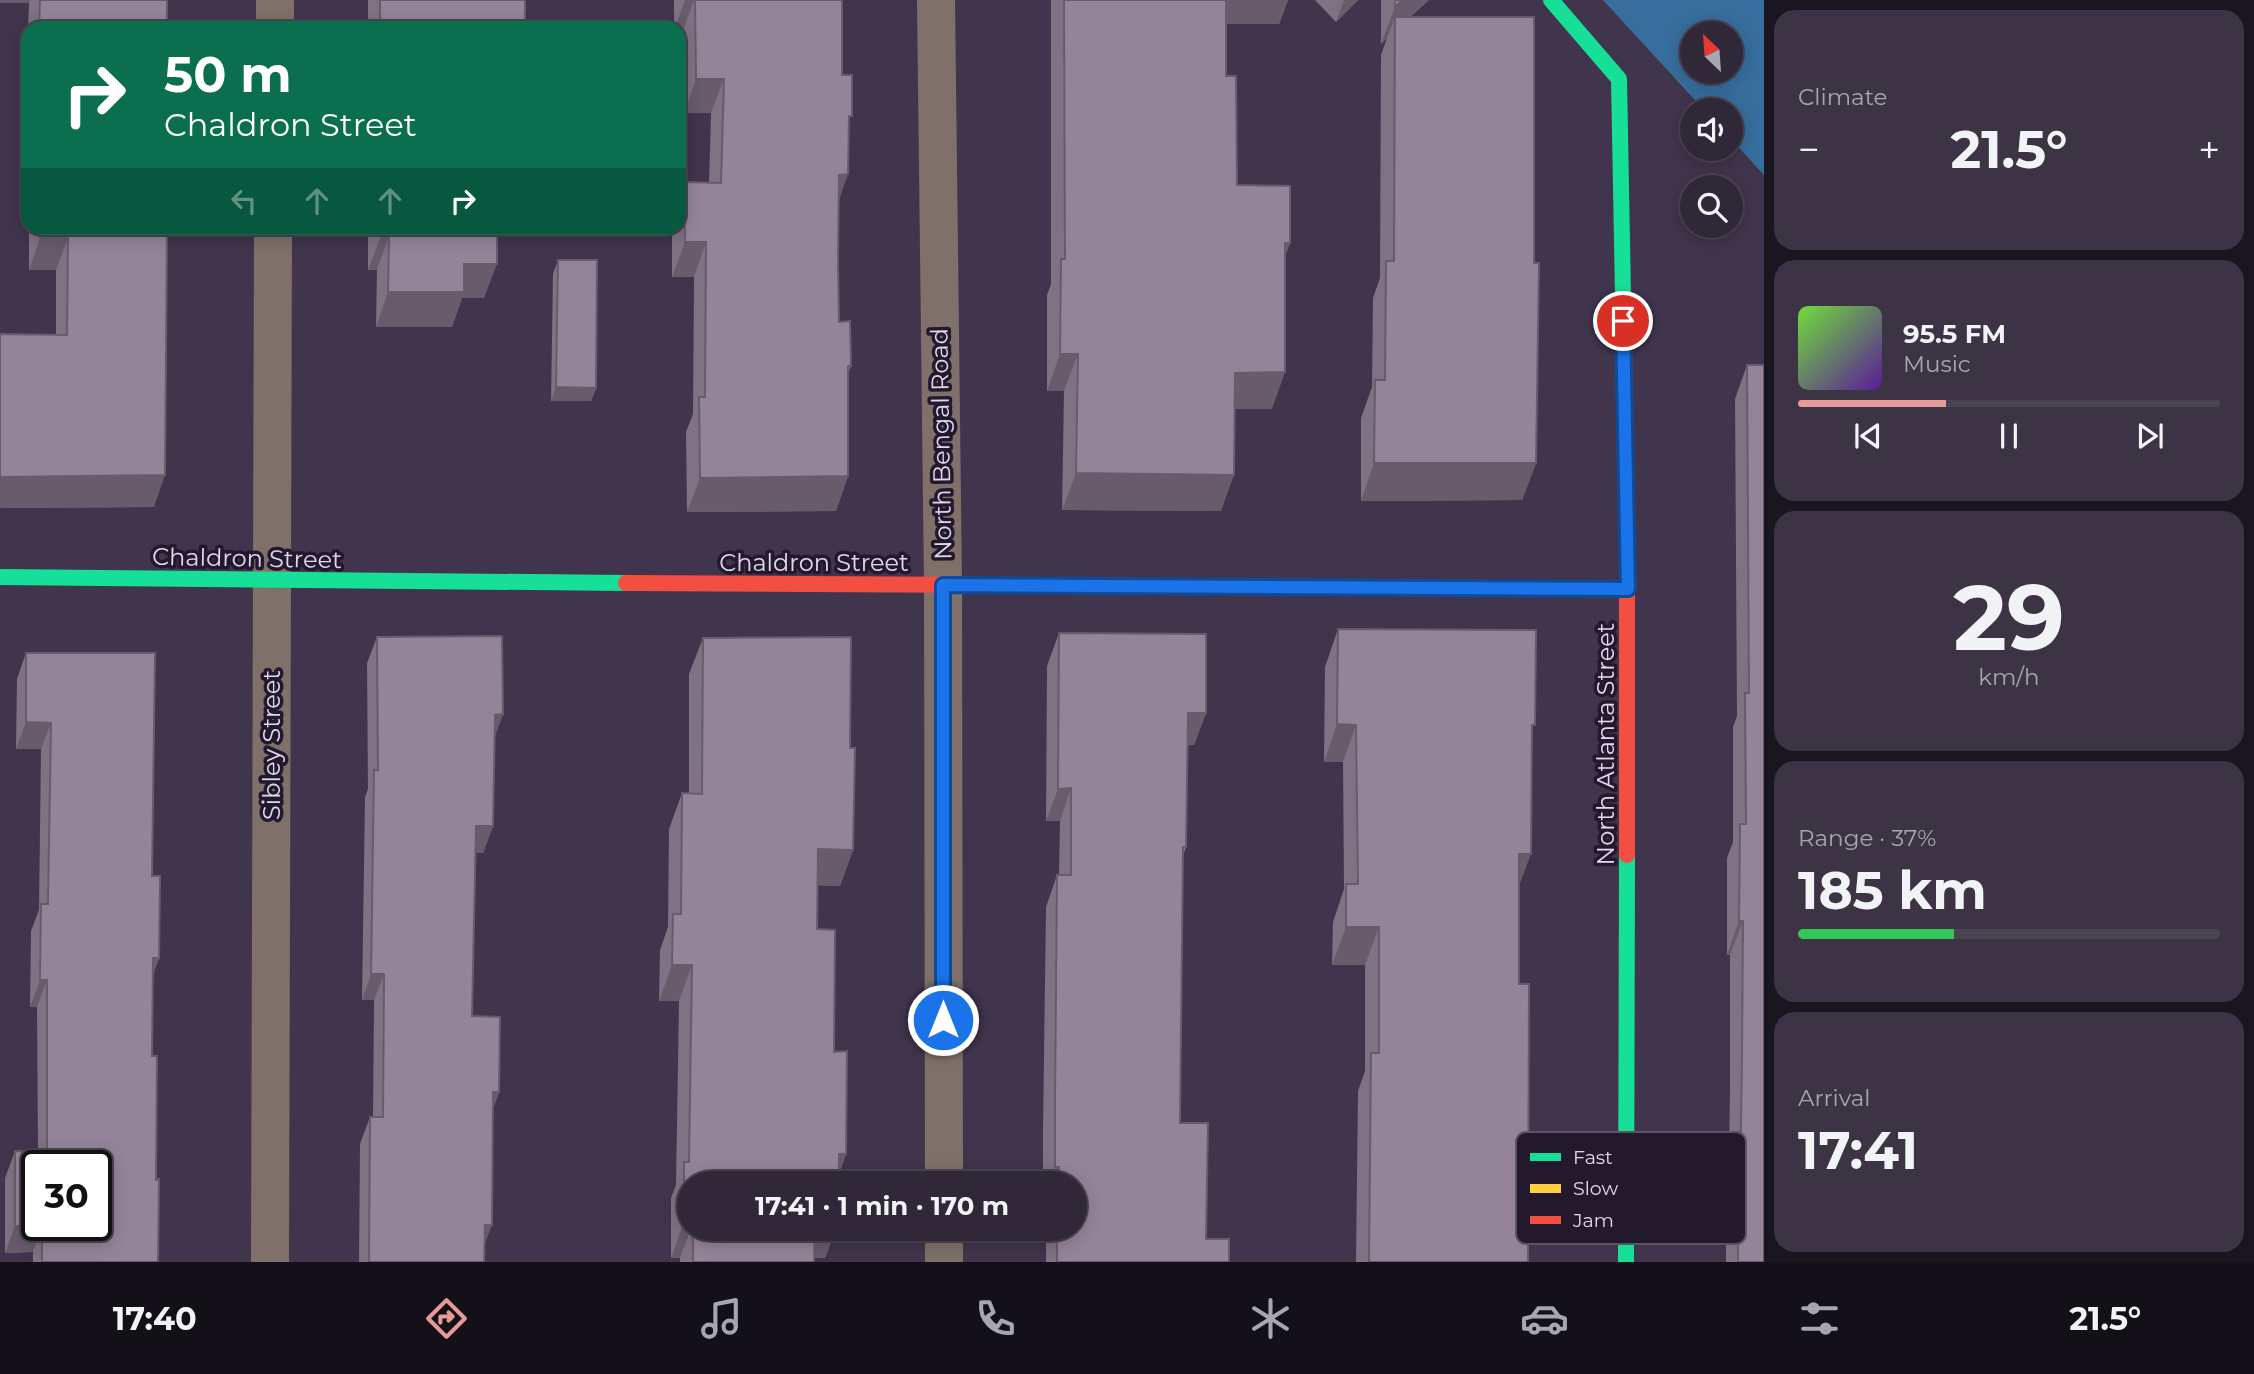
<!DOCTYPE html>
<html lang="en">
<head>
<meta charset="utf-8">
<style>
  :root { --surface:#302839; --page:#3c3444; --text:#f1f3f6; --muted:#a8a6ae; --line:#4b4453; --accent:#e69b98 }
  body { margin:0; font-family:Montserrat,sans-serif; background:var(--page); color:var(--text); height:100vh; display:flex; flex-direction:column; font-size:26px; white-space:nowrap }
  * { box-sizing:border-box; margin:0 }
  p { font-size:23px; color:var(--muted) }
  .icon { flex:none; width:38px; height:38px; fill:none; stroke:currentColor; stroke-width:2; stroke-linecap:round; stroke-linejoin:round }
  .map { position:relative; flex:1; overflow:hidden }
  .panel { display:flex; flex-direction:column; gap:10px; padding:10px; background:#1a161f; width:490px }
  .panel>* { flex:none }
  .guide { position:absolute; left:21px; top:21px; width:665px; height:214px; border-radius:21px; box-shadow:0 4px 18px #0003,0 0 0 2px var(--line); background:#0b6e4f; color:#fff; overflow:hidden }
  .needle { width:46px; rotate:335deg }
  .fabs { position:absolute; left:1680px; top:21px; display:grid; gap:14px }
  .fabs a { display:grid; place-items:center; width:63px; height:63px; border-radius:50%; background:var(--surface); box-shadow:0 4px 18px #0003,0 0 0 2px var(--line); font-size:35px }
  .speed { position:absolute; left:21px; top:1150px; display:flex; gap:14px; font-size:35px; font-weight:700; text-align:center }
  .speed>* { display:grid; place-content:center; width:91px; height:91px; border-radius:50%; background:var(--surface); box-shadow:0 4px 18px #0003,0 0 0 2px var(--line); line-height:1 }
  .speed .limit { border:4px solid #111; border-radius:10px; background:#fff; color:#111 }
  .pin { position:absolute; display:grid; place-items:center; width:60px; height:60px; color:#fff; margin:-30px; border:4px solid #fff; border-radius:50%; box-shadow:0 2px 7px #0007 }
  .me { position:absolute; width:77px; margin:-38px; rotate:0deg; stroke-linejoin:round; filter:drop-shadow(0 0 5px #0008) }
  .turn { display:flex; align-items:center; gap:24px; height:147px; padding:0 28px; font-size:32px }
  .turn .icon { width:91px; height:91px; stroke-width:2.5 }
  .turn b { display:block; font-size:49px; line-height:60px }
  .lanes { display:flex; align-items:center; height:66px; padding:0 28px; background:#0003; justify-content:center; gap:35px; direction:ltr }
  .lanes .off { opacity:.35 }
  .big { font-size:52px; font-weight:700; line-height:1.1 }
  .panel .tile { flex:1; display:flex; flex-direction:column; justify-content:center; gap:10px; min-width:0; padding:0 24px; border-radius:21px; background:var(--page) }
  .panel .dial { align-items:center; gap:0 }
  .dial b { font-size:91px; line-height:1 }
  .song { display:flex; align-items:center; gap:21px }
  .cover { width:84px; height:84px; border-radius:10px; background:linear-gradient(135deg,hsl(100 70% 55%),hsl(270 70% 35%)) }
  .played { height:7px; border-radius:4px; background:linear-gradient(90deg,var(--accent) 35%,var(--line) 35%) }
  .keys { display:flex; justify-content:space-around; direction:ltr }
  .heat { display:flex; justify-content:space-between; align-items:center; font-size:38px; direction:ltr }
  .charge { height:10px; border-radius:5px; background:linear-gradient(90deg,#34c759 37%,var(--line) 0) }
  .trip { position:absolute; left:677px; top:1171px; width:410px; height:70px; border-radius:35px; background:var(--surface); box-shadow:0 4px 18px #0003,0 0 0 2px var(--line); font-weight:700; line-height:70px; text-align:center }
  .tab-bar { display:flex; height:112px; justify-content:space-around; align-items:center; background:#131017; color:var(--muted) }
  .tab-bar .icon { width:49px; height:49px }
  .tab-bar .current { color:var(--accent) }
  .tab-bar b { font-size:32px; color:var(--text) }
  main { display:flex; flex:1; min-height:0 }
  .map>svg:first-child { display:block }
  .water { fill:#376e9d; fill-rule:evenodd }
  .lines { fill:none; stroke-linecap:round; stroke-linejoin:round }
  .street { stroke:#7f716a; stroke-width:38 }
  .fast { stroke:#16e098; stroke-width:16 }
  .slow { stroke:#ffcf43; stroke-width:16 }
  .jam { stroke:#f24e42; stroke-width:16 }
  .wall { fill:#7f7284 }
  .shaded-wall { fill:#685c6c }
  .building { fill:#94849a; stroke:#685c6c; stroke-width:2; fill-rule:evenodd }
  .route-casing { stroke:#114b97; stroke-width:18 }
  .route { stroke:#1a73e8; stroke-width:12 }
  .labels { text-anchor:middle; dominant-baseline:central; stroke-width:7; stroke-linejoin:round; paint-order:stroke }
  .street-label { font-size:24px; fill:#e2d6f1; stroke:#22192d }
  .key { fill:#22192d; stroke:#5c5268; stroke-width:2 }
  .key-label { font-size:19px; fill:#e2d6f1 }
</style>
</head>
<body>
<main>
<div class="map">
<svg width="1764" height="1262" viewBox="0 0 1764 1262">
  <rect width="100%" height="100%" fill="#40354c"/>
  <path class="water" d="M1603,0h161v175l-33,-36v-29h-27zM1692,33h39v39h-39z"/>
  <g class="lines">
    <g class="street">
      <polyline points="936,0 943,585 944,1183"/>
      <polyline points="275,28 275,0"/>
      <polyline points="944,1228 944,1262"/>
      <polyline points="270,1262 273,228"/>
    </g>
    <g class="fast">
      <polyline points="1551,0 1619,79 1627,512"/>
      <polyline points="0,577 626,583"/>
      <polyline points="1326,587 1628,589"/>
      <polyline points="1626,1262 1627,855"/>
    </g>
    <polyline class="slow" points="987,585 1326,587"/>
    <g class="jam">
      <polyline points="1627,512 1627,855"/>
      <polyline points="626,583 987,585"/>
    </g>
  </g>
  <g class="wall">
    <polygon points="0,0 167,0 167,28 28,28 29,3 0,3"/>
    <rect x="368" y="0" width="157" height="28"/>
    <polygon points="674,0 842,0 842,75 849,125 839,201 838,262 839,322 851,366 848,374 848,476 836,511 687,512 686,432 693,414 694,277 672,277 672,228 679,228 679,197 684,182 709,183 711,113 684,113 683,31 679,28 674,28"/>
    <polygon points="1051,0 1288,0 1279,24 1226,24 1226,76 1237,185 1290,243 1285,255 1272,409 1235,409 1221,511 1062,510 1064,391 1047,391 1047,295 1051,284"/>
    <polygon points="1315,0 1358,0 1336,22"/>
    <polygon points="1381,0 1429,0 1410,17 1534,263 1536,463 1522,500 1361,501 1361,418 1372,387 1373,298 1380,278 1381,55 1387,38 1381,44"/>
    <polygon points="28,52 28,211 26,211"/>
    <polygon points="29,228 167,228 154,507 0,508 0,334 56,335 56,270 29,270"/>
    <polygon points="368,228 497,228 484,298 462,298 452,327 376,327 377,270 368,270"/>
    <polygon points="558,260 596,388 591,401 551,401 553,274"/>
    <polygon points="1747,365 1764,1262 1726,1262 1726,1222 1728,1216 1730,1092 1730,955 1727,955 1727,858 1733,842 1733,727 1737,716 1735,399"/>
    <polygon points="1338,629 1532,734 1519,885 1519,984 1528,1262 1356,1262 1358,1091 1365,1071 1365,965 1332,965 1333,922 1344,889 1343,762 1324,762 1325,667"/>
    <polygon points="1059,633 1206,713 1194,745 1187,745 1186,847 1183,855 1180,1123 1206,1239 1229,1262 1046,1262 1046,1228 1074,1228 1074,1183 1043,1183 1043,1130 1046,907 1057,875 1059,875 1060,821 1046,821 1047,666"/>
    <polygon points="377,637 503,714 494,738 493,826 483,853 475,852 472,1016 499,1092 493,1109 484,1262 359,1262 360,1144 370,1117 373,1117 374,1000 362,1000 365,797 368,789 367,663"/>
    <polygon points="703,638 850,748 853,850 840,886 818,885 817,929 834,1052 846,1154 839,1174 690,1183 690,1228 836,1228 825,1258 814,1258 814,1262 680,1262 680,1258 671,1258 671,1198 676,1185 679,1001 659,1001 660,950 668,927 669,829 682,793 689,794 689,674"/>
    <polygon points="26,653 152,876 159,958 152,977 152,1056 158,1262 33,1262 33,1252 5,1253 5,1178 15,1151 38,1152 37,1007 30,1007 31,931 39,910 41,749 16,749 17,679"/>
  </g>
  <g class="shaded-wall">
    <polygon points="0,0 30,0 29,3 0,3"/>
    <polygon points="685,0 694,0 683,31 679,31 679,28 675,28"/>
    <polygon points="1222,0 1288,0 1279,24 1213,24"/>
    <polygon points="1344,0 1358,0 1336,22"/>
    <polygon points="1402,0 1429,0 1395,31 1395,17 1387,38 1381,44 1395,7"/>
    <polygon points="696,79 724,79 711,113 684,113"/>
    <polygon points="848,174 836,209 839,175"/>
    <polygon points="381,236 389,236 377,270 368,270"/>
    <polygon points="40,238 68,238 56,270 29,270"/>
    <polygon points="685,242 706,242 694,277 672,277"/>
    <polygon points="1285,243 1290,243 1276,280"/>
    <polygon points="464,264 497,264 484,298 462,298 452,327 376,327 388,292"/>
    <polygon points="1060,354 1078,354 1064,391 1047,391"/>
    <polygon points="1285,372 1272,409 1222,409 1235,373"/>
    <polygon points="556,387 596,388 591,401 551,401"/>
    <polygon points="1374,463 1536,463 1522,500 1361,501"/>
    <polygon points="1076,473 1234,475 1221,511 1062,510"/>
    <polygon points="165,475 154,507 0,508 0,477"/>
    <polygon points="848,476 836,511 687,512 700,478"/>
    <polygon points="1188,713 1206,713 1194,745 1176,746"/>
    <polygon points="503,714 493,741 495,715"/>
    <polygon points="26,722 51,723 41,749 16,749"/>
    <polygon points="1337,724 1356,725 1343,762 1324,762"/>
    <polygon points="1071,788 1060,821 1046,821 1058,789"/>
    <polygon points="476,826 493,826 483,853 466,852"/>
    <polygon points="818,849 853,850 840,886 805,885"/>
    <polygon points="1519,854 1531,854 1517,891"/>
    <polygon points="1739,921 1743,921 1730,955 1727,955"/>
    <polygon points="1346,927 1379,927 1365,965 1332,965"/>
    <polygon points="153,958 159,958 150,984"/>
    <polygon points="672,965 692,965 679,1001 659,1001"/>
    <polygon points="371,974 384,974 374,1000 362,1000"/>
    <polygon points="40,980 47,980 37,1007 30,1007"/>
    <polygon points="493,1092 499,1092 489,1119"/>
    <polygon points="839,1154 846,1154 836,1183"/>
    <polygon points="1055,1167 1059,1167 1053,1183 1049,1183"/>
    <polygon points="684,1222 690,1222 690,1228 691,1228 680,1258 671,1258"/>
    <polygon points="485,1225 492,1225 482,1251"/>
    <polygon points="15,1226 42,1226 33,1252 5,1253"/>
    <polygon points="812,1228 836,1228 825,1258 801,1258"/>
  </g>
  <g class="building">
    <polygon points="40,0 167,0 167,28 39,28"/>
    <rect x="380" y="0" width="145" height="28"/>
    <polygon points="695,0 842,0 842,75 852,75 852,116 849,116 848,174 839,175 838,262 839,322 850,321 851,366 848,366 848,476 700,478 699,397 705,397 706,242 685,242 684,182 721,183 724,79 696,79"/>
    <polygon points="1064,0 1226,0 1226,76 1236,76 1237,185 1290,186 1290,243 1285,243 1285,372 1235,373 1234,475 1076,473 1078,354 1060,354 1061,259 1065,259"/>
    <polygon points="1395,0 1402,0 1395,7"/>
    <polygon points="1395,17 1534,17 1534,263 1539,263 1536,463 1374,463 1375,380 1385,380 1386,261 1394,261"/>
    <polygon points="40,228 167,228 165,475 0,477 0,334 67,335 68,238 40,238"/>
    <polygon points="381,228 497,228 497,264 464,264 464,292 388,292 389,236 381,236"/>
    <polygon points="558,260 597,260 596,388 556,387"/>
    <polygon points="1747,365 1764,365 1764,1262 1738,1262 1738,1188 1740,1188 1742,1058 1743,921 1739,921 1740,824 1746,824 1745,693 1749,693"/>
    <polygon points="1338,629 1536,630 1535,725 1532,725 1531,854 1519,854 1519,984 1529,984 1528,1262 1369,1262 1371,1053 1379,1053 1379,927 1346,927 1346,884 1358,884 1356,725 1337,724"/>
    <polygon points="1059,633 1206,634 1206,713 1188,713 1186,847 1183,847 1180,1123 1208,1123 1206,1239 1229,1239 1229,1262 1057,1262 1057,1228 1074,1228 1074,1183 1058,1183 1059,1167 1055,1167 1055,1098 1057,875 1071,875 1071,788 1058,789"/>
    <polygon points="502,636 503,714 495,715 493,826 476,826 472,1016 500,1017 499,1092 493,1092 492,1225 485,1225 484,1262 369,1262 370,1117 383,1117 384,974 371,974 374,770 378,770 377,637"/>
    <polygon points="851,637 850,748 855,748 853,850 818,849 817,929 835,930 834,1052 847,1051 846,1154 839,1154 839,1183 690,1183 690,1222 684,1222 684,1162 689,1162 692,965 672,965 673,914 681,914 682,793 702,794 703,638"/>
    <path d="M26,653h129l-3,223h8l-1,82h-6l-1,98h5l-1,124 3,-1 -1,83h-116v-36h-27v-75l32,1v-172h-7l1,-76h7l3,-181 -25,-1zM37,1166h59v59h-59z"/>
    <polygon points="693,1228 815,1228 814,1262 693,1262"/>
  </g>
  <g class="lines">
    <g class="route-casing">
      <polyline id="route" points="943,1020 943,585 1628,589 1623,321"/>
    </g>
    <use href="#route" class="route"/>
  </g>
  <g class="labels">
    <g class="street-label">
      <text transform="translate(941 444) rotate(-91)">North Bengal Road</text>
      <text transform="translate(247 558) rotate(1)">Chaldron Street</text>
      <text x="814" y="562">Chaldron Street</text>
      <text transform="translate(1605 744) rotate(-90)">North Atlanta Street</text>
      <text transform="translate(271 745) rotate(-90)">Sibley Street</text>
    </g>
  </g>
  <rect x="1516" y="1132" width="230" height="112" rx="10" class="key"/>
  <rect x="1530" y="1153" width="31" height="8" fill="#16e098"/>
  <rect x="1530" y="1184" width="31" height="9" fill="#ffcf43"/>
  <rect x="1530" y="1216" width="31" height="8" fill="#f24e42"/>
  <g class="key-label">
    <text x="1573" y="1164">Fast</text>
    <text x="1573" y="1195">Slow</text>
    <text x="1573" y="1227">Jam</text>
  </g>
</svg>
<div class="fabs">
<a><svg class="needle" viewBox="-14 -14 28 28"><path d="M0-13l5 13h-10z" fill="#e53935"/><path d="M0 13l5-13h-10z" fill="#a8a6ae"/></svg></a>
<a><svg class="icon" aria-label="sound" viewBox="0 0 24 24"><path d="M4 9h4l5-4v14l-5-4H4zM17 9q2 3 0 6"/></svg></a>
<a><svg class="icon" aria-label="search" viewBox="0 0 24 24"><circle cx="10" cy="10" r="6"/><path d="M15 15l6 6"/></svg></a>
</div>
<div class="speed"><div class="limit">30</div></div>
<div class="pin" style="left:1623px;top:321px;background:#d93025"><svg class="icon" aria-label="arrive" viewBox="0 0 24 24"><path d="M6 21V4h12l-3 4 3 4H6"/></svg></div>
<svg class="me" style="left:943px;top:1020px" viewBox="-20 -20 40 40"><circle r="17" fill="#1a73e8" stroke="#fff" stroke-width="3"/><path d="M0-11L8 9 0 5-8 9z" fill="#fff"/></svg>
<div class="trip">17:41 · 1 min · 170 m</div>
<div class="guide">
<div class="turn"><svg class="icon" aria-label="right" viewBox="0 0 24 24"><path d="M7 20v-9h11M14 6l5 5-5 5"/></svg><div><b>50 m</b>Chaldron Street</div></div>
<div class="lanes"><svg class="icon off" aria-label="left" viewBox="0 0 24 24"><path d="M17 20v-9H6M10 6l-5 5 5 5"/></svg><svg class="icon off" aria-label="ahead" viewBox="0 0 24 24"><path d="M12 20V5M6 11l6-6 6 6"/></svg><svg class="icon off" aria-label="ahead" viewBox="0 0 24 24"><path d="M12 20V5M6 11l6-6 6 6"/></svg><svg class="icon" aria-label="right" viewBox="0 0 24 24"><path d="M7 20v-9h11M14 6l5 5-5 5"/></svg></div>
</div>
</div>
<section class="panel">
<div class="tile"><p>Climate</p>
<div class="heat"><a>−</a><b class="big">21.5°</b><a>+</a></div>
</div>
<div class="tile">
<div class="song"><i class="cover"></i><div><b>95.5 FM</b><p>Music</p></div></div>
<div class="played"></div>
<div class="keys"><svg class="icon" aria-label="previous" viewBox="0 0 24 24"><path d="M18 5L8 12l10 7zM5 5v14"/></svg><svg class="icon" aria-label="pause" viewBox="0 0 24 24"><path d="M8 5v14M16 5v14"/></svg><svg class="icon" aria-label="next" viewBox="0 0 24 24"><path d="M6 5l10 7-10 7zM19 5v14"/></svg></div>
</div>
<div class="tile dial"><b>29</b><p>km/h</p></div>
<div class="tile"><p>Range · 37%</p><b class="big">185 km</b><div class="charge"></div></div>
<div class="tile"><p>Arrival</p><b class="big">17:41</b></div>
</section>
</main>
<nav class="tab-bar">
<b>17:40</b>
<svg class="icon current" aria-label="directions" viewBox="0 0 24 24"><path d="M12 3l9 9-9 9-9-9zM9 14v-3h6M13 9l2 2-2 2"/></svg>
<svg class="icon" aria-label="music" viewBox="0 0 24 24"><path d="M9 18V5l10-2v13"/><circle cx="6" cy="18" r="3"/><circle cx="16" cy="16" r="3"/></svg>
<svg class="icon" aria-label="phone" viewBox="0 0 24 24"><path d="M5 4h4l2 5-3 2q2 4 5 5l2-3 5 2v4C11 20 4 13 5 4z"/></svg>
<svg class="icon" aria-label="climate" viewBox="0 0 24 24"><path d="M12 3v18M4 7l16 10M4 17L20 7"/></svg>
<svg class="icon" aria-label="car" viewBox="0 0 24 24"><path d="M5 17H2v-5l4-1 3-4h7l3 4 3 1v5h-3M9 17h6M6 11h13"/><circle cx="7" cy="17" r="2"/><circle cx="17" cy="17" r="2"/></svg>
<svg class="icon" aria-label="filters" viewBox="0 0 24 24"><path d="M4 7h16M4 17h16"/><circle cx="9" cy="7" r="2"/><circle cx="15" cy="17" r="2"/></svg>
<b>21.5°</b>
</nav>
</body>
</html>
